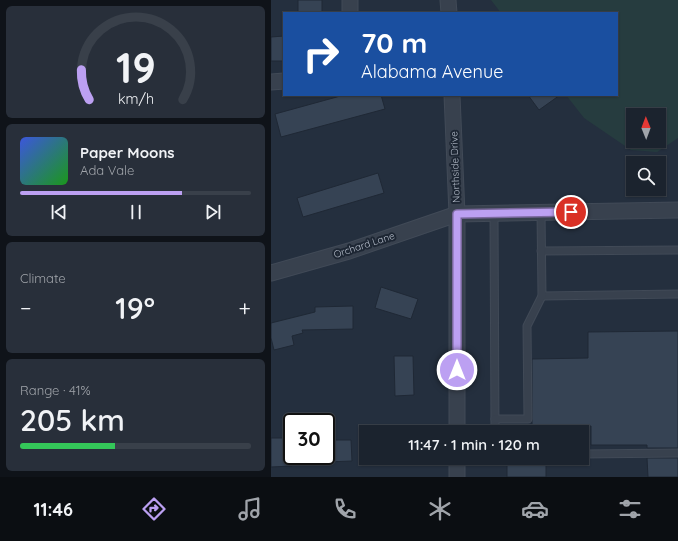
<!DOCTYPE html>
<html lang="en">
<head>
<meta charset="utf-8">
<style>
  :root { --surface:#1b232e; --page:#282f3a; --text:#f1f3f6; --muted:#a0a4aa; --line:#39404a; --accent:#bca0f2 }
  body { margin:0; font-family:Quicksand,sans-serif; background:var(--page); color:var(--text); height:100vh; display:flex; flex-direction:column; font-size:15px; white-space:nowrap }
  * { box-sizing:border-box; margin:0 }
  p { font-size:13px; color:var(--muted) }
  .icon { flex:none; width:22px; height:22px; fill:none; stroke:currentColor; stroke-width:2; stroke-linecap:round; stroke-linejoin:round }
  .map { position:relative; flex:1; overflow:hidden }
  .details { display:flex; flex-direction:column; gap:6px; padding:6px; background:#0f1319; width:271px }
  .details>* { flex:none }
  .banner { position:absolute; left:12px; top:12px; width:335px; height:84px; border-radius:0px; box-shadow:0 1px 3px #0004,0 0 0 1px var(--line); background:#1a4fa0; color:#fff; overflow:hidden }
  .needle { width:26px; rotate:359deg }
  .controls { position:absolute; left:355px; top:108px; display:grid; gap:8px }
  .controls a { display:grid; place-items:center; width:40px; height:40px; border-radius:0px; background:var(--surface); box-shadow:0 1px 3px #0004,0 0 0 1px var(--line); font-size:20px }
  .speed { position:absolute; left:12px; top:413px; display:flex; gap:8px; font-size:20px; font-weight:700; text-align:center }
  .speed>* { display:grid; place-content:center; width:52px; height:52px; border-radius:50%; background:var(--surface); box-shadow:0 1px 3px #0004,0 0 0 1px var(--line); line-height:1 }
  .speed .limit { border:2px solid #111; border-radius:6px; background:#fff; color:#111 }
  .pin { position:absolute; display:grid; place-items:center; width:34px; height:34px; color:#fff; margin:-17px; border:2px solid #fff; border-radius:50%; box-shadow:0 1px 4px #0007 }
  .me { position:absolute; width:44px; margin:-22px; rotate:0deg; stroke-linejoin:round; filter:drop-shadow(0 0 3px #0008) }
  .turn { display:flex; align-items:center; gap:14px; height:84px; padding:0 12px; font-size:18px }
  .turn .icon { width:52px; height:52px; stroke-width:2.5 }
  .turn b { display:block; font-size:28px; line-height:34px }
  .big { font-size:30px; font-weight:600; line-height:1.1 }
  .details .card { flex:1; display:flex; flex-direction:column; justify-content:center; gap:6px; min-width:0; padding:0 14px; border-radius:6px; background:var(--page) }
  .details .dial { align-items:center; gap:0 }
  .dial svg { height:104px; overflow:visible; fill:none; stroke:var(--line); stroke-width:7; stroke-linecap:round; text-anchor:middle }
  .dial text { fill:var(--text); stroke:none }
  .song { display:flex; align-items:center; gap:12px }
  .cover { width:48px; height:48px; border-radius:6px; background:linear-gradient(135deg,hsl(230 70% 55%),hsl(120 70% 35%)) }
  .played { height:4px; border-radius:2px; background:linear-gradient(90deg,var(--accent) 70%,var(--line) 70%) }
  .keys { display:flex; justify-content:space-around; direction:ltr }
  .heat { display:flex; justify-content:space-between; align-items:center; font-size:22px; direction:ltr }
  .charge { height:6px; border-radius:3px; background:linear-gradient(90deg,#34c759 41%,var(--line) 0) }
  .trip { position:absolute; left:88px; top:425px; width:230px; height:40px; border-radius:0px; background:var(--surface); box-shadow:0 1px 3px #0004,0 0 0 1px var(--line); font-weight:600; line-height:40px; text-align:center }
  .tab-bar { display:flex; height:64px; justify-content:space-around; align-items:center; background:#0b0e12; color:var(--muted) }
  .tab-bar .icon { width:28px; height:28px }
  .tab-bar .active { color:var(--accent) }
  .tab-bar b { font-size:18px; color:var(--text) }
  main { display:flex; flex:1; min-height:0 }
  .map>svg:first-child { display:block }
  .green { fill:#263c3f; fill-rule:evenodd }
  .building { fill:#364354; stroke:#1f2835 }
  .lines { fill:none; stroke-linecap:round; stroke-linejoin:round }
  .service-casing { stroke:#414a57; stroke-width:9 }
  .minor-casing { stroke:#414a57; stroke-width:17 }
  .service { stroke:#38414e; stroke-width:7 }
  .minor { stroke:#38414e; stroke-width:15 }
  .route-casing { stroke:#7a689d; stroke-width:10 }
  .route { stroke:#bca0f2; stroke-width:7 }
  .labels { text-anchor:middle; dominant-baseline:central; stroke-width:4; stroke-linejoin:round; paint-order:stroke }
  .street-label { font-size:10px; fill:#b4bcc9; stroke:#1d2633 }
</style>
</head>
<body>
<main>
<section class="details">
<div class="card dial"><svg viewBox="0 0 100 80">
<path d="M14 69A42 42 0 1 1 86 69"/>
<path d="M14 69A42 42 0 0 1 8 46" stroke="#bca0f2"/>
<text x="50" y="56" font-size="32" font-weight="700">19</text>
<text x="50" y="72" font-size="11">km/h</text>
</svg></div>
<div class="card">
<div class="song"><i class="cover"></i><div><b>Paper Moons</b><p>Ada Vale</p></div></div>
<div class="played"></div>
<div class="keys"><svg class="icon" aria-label="previous" viewBox="0 0 24 24"><path d="M18 5L8 12l10 7zM5 5v14"/></svg><svg class="icon" aria-label="pause" viewBox="0 0 24 24"><path d="M8 5v14M16 5v14"/></svg><svg class="icon" aria-label="next" viewBox="0 0 24 24"><path d="M6 5l10 7-10 7zM19 5v14"/></svg></div>
</div>
<div class="card"><p>Climate</p>
<div class="heat"><a>−</a><b class="big">19°</b><a>+</a></div>
</div>
<div class="card"><p>Range · 41%</p><b class="big">205 km</b><div class="charge"></div></div>
</section>
<div class="map">
<svg width="407" height="477" viewBox="0 0 407 477">
  <rect width="100%" height="100%" fill="#242f3e"/>
  <path class="green" d="M220,0h187v138l-21,14 -26,-2 -47,-32 -18,-23h51v-82h-116zM362,115h26v26h-26z"/>
  <g class="building">
    <rect x="27" y="0" width="24" height="13"/>
    <polygon points="13,36 13,61 0,61 0,37"/>
    <polygon points="73,95 110,95 114,109 10,137 4,114"/>
    <polygon points="257,95 289,95 268,110"/>
    <polygon points="107,173 113,193 32,217 26,198"/>
    <polygon points="110,287 147,299 140,319 104,308"/>
    <polygon points="82,306 82,329 31,330 32,333 21,336 23,345 3,350 0,338 0,323 44,312 44,307"/>
    <polygon points="407,331 407,448 376,448 376,445 320,445 320,426 261,427 261,359 317,358 317,332"/>
    <polygon points="123,356 142,356 143,395 124,396"/>
    <polygon points="0,438 21,438 21,466 0,467"/>
    <polygon points="55,440 80,440 81,461 55,462"/>
    <polygon points="376,458 407,458 407,477 377,477"/>
    <rect x="236" y="460" width="39" height="17"/>
  </g>
  <g class="lines">
    <g class="service-casing">
      <g id="service">
        <polyline points="223,213 224,432"/>
        <polyline points="270,251 407,250"/>
        <polyline points="271,296 407,294"/>
        <polyline points="224,419 257,419 256,326 271,296 270,212"/>
        <polyline points="311,454 407,453"/>
      </g>
    </g>
    <g class="minor-casing">
      <g id="minor">
        <polyline points="177,0 178,13"/>
        <polyline points="79,13 79,0"/>
        <polyline points="0,82 13,81"/>
        <polyline points="181,95 186,214 186,432"/>
        <polyline points="0,273 78,251 186,214 407,210"/>
        <polyline points="186,458 186,477"/>
      </g>
    </g>
    <use href="#service" class="service"/>
    <use href="#minor" class="minor"/>
  </g>
  <g class="lines">
    <g class="route-casing">
      <polyline id="route" points="186,370 186,214 300,212"/>
    </g>
    <use href="#route" class="route"/>
  </g>
  <g class="labels">
    <g class="street-label">
      <text transform="translate(184 167) rotate(-92)">Northside Drive</text>
      <text transform="translate(93 245) rotate(-18)">Orchard Lane</text>
    </g>
  </g>
</svg>
<div class="controls">
<a><svg class="needle" viewBox="-14 -14 28 28"><path d="M0-13l5 13h-10z" fill="#e53935"/><path d="M0 13l5-13h-10z" fill="#a0a4aa"/></svg></a>
<a><svg class="icon" aria-label="search" viewBox="0 0 24 24"><circle cx="10" cy="10" r="6"/><path d="M15 15l6 6"/></svg></a>
</div>
<div class="speed"><div class="limit">30</div></div>
<div class="pin" style="left:300px;top:212px;background:#d93025"><svg class="icon" aria-label="arrive" viewBox="0 0 24 24"><path d="M6 21V4h12l-3 4 3 4H6"/></svg></div>
<svg class="me" style="left:186px;top:370px" viewBox="-20 -20 40 40"><circle r="17" fill="#bca0f2" stroke="#fff" stroke-width="3"/><path d="M0-11L8 9 0 5-8 9z" fill="#fff"/></svg>
<div class="trip">11:47 · 1 min · 120 m</div>
<div class="banner">
<div class="turn"><svg class="icon" aria-label="right" viewBox="0 0 24 24"><path d="M7 20v-9h11M14 6l5 5-5 5"/></svg><div><b>70 m</b>Alabama Avenue</div></div>
</div>
</div>
</main>
<nav class="tab-bar">
<b>11:46</b>
<svg class="icon active" aria-label="directions" viewBox="0 0 24 24"><path d="M12 3l9 9-9 9-9-9zM9 14v-3h6M13 9l2 2-2 2"/></svg>
<svg class="icon" aria-label="music" viewBox="0 0 24 24"><path d="M9 18V5l10-2v13"/><circle cx="6" cy="18" r="3"/><circle cx="16" cy="16" r="3"/></svg>
<svg class="icon" aria-label="phone" viewBox="0 0 24 24"><path d="M5 4h4l2 5-3 2q2 4 5 5l2-3 5 2v4C11 20 4 13 5 4z"/></svg>
<svg class="icon" aria-label="climate" viewBox="0 0 24 24"><path d="M12 3v18M4 7l16 10M4 17L20 7"/></svg>
<svg class="icon" aria-label="car" viewBox="0 0 24 24"><path d="M5 17H2v-5l4-1 3-4h7l3 4 3 1v5h-3M9 17h6M6 11h13"/><circle cx="7" cy="17" r="2"/><circle cx="17" cy="17" r="2"/></svg>
<svg class="icon" aria-label="filters" viewBox="0 0 24 24"><path d="M4 7h16M4 17h16"/><circle cx="9" cy="7" r="2"/><circle cx="15" cy="17" r="2"/></svg>
</nav>
</body>
</html>
